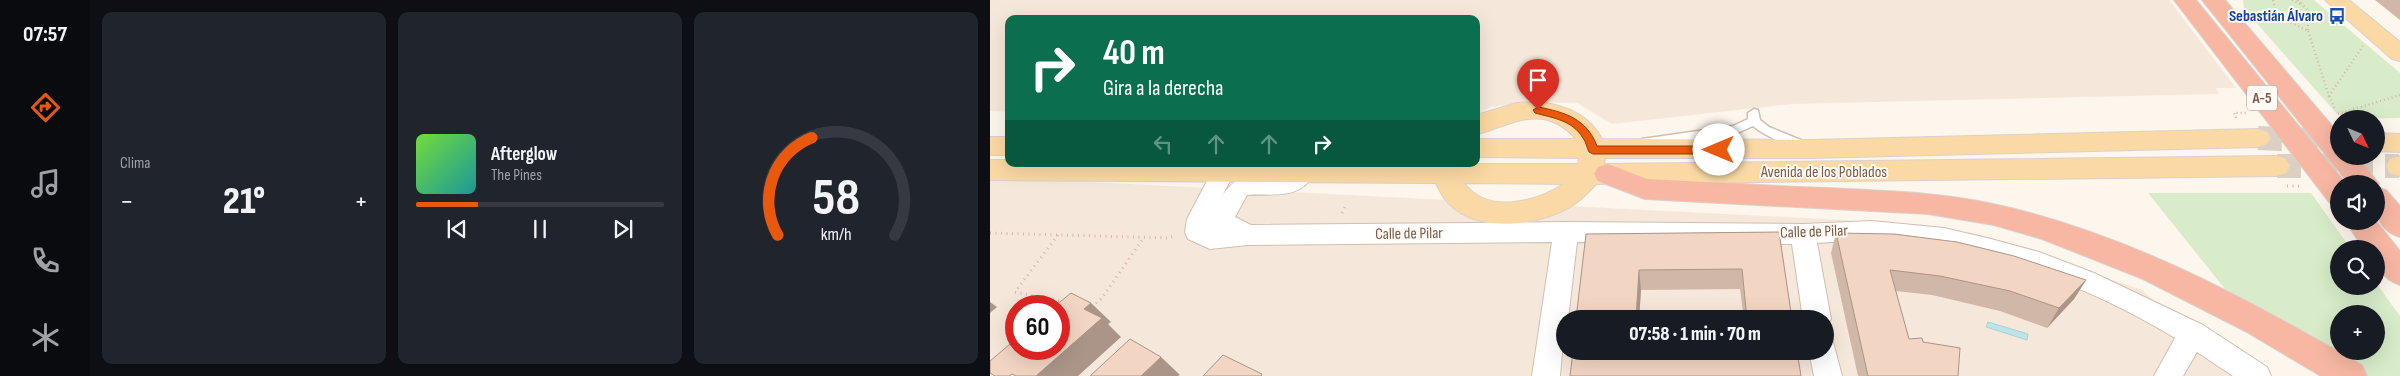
<!DOCTYPE html>
<html lang="es">
<head>
<meta charset="utf-8">
<style>
  :root { --surface:#171b24; --page:#20242c; --text:#f1f3f6; --muted:#9ea1a6; --line:#363941; --accent:#ea580c }
  body { margin:0; font-family:"Sofia Sans Condensed",sans-serif; background:var(--page); color:var(--text); height:100vh; display:flex; flex-direction:column; font-size:19px; white-space:nowrap }
  * { box-sizing:border-box; margin:0 }
  p { font-size:16px; color:var(--muted) }
  .icon { flex:none; width:28px; height:28px; fill:none; stroke:currentColor; stroke-width:2; stroke-linecap:round; stroke-linejoin:round }
  .map { position:relative; flex:1; overflow:hidden }
  .details { display:flex; flex-direction:column; gap:12px; padding:12px; background:#0d0f14; width:900px }
  .details>* { flex:none }
  .banner { position:absolute; left:15px; top:15px; width:475px; height:152px; border-radius:10px; box-shadow:0 5px 20px #0002; background:#0b6e4f; color:#fff; overflow:hidden }
  .needle { width:32px; rotate:133deg }
  .tools { position:absolute; left:1340px; top:110px; display:grid; gap:10px }
  .tools a { display:grid; place-items:center; width:55px; height:55px; border-radius:50%; background:var(--surface); box-shadow:0 5px 20px #0002; font-size:25px }
  .speed { position:absolute; left:15px; top:295px; display:flex; gap:10px; font-size:25px; font-weight:700; text-align:center }
  .speed>* { display:grid; place-content:center; width:65px; height:65px; border-radius:50%; background:var(--surface); box-shadow:0 5px 20px #0002; line-height:1 }
  .speed .limit { border:8px solid #d22; background:#fff; color:#111 }
  .pin { position:absolute; display:grid; place-items:center; width:42px; height:42px; color:#fff; margin:-51px -21px; border-radius:50% 50% 50% 0; rotate:-45deg; box-shadow:0 0 5px #0007 }
  .pin .icon { rotate:45deg }
  .me { position:absolute; width:55px; margin:-28px; rotate:270deg; stroke-linejoin:round; filter:drop-shadow(0 0 4px #0008) }
  .turn { display:flex; align-items:center; gap:18px; height:105px; padding:0 15px; font-size:22px }
  .turn .icon { width:65px; height:65px; stroke-width:2.5 }
  .turn b { display:block; font-size:35px; line-height:42px }
  .lanes { display:flex; align-items:center; height:48px; padding:0 15px; background:#0003; justify-content:center; gap:25px; direction:ltr }
  .lanes .off { opacity:.35 }
  .big { font-size:38px; font-weight:800; line-height:1.1 }
  .details .card { flex:1; display:flex; flex-direction:column; justify-content:center; gap:8px; min-width:0; padding:0 18px; border-radius:10px; background:var(--page) }
  .details .dial { align-items:center; gap:0 }
  .dial svg { height:130px; overflow:visible; fill:none; stroke:var(--line); stroke-width:7; stroke-linecap:round; text-anchor:middle }
  .dial text { fill:var(--text); stroke:none }
  .song { display:flex; align-items:center; gap:15px }
  .cover { width:60px; height:60px; border-radius:8px; background:linear-gradient(135deg,hsl(100 70% 55%),hsl(180 70% 35%)) }
  .played { height:5px; border-radius:2px; background:linear-gradient(90deg,var(--accent) 25%,var(--line) 25%) }
  .keys { display:flex; justify-content:space-around; direction:ltr }
  .heat { display:flex; justify-content:space-between; align-items:center; font-size:28px; direction:ltr }
  .details .tiles { flex:1; display:grid; gap:12px; grid-template-columns:repeat(3,1fr) }
  .trip { position:absolute; left:566px; top:310px; width:278px; height:50px; border-radius:25px; background:var(--surface); box-shadow:0 5px 20px #0002; font-weight:800; line-height:50px; text-align:center }
  main { display:flex; flex:1; min-height:0 }
  .tabs { display:flex; flex-direction:column; width:90px; justify-content:space-around; align-items:center; background:#090b0e; color:var(--muted) }
  .tabs .icon { width:35px; height:35px }
  .tabs .on { color:var(--accent) }
  .tabs b { font-size:22px; color:var(--text) }
  .map>svg:first-child { display:block }
  .residential { fill:#f5e8da; fill-rule:evenodd }
  .green { fill:#d8ecc9; fill-rule:evenodd }
  .water { fill:#bfe3e8; stroke:#a5d3da }
  .lines { fill:none; stroke-linecap:round; stroke-linejoin:round }
  .primary-tunnel { stroke:#dcd0c4; stroke-width:24; stroke-dasharray:24 12; stroke-linecap:butt }
  .service-casing { stroke:#d1beb0; stroke-width:3 }
  .minor-casing { stroke:#d1beb0; stroke-width:2 }
  .primary-casing { stroke:#dad1cd; stroke-width:2 }
  .motorway-casing { stroke:#dad1cd; stroke-width:2 }
  .path-far1 { stroke:#d9b8a5; stroke-width:2.5; stroke-dasharray:1 3; stroke-linecap:butt }
  .path { stroke:#d9b8a5; stroke-width:3; stroke-dasharray:1 4.5; stroke-linecap:butt }
  .service { fill:#fff; fill-rule:evenodd }
  .minor { fill:#fff; fill-rule:evenodd }
  .primary { fill:#fbd9a5; fill-rule:evenodd }
  .motorway { fill:#f7b7a3; fill-rule:evenodd }
  .wall { fill:#d1b7a8 }
  .shaded-wall { fill:#aa9588 }
  .building { fill:#f3d5c3; stroke:#aa9588 }
  .route { fill:#ea580c; stroke:#983908 }
  .labels { text-anchor:middle; dominant-baseline:central; stroke-width:4; stroke-linejoin:round; paint-order:stroke }
  .shield { fill:#fffaf3; stroke:#a28b7f; stroke-width:1 }
  .shield-label { font-size:15px; font-weight:bold; fill:#7a5c4d }
  .transit-label { font-size:16px; font-weight:bold; fill:#164399; stroke:#fffaf3; text-anchor:end }
  .street-label { font-size:16px; fill:#7a5c4d; stroke:#fffaf3 }
</style>
</head>
<body>
<main>
<nav class="tabs">
<b>07:57</b>
<svg class="icon on" aria-label="directions" viewBox="0 0 24 24"><path d="M12 3l9 9-9 9-9-9zM9 14v-3h6M13 9l2 2-2 2"/></svg>
<svg class="icon" aria-label="music" viewBox="0 0 24 24"><path d="M9 18V5l10-2v13"/><circle cx="6" cy="18" r="3"/><circle cx="16" cy="16" r="3"/></svg>
<svg class="icon" aria-label="phone" viewBox="0 0 24 24"><path d="M5 4h4l2 5-3 2q2 4 5 5l2-3 5 2v4C11 20 4 13 5 4z"/></svg>
<svg class="icon" aria-label="climate" viewBox="0 0 24 24"><path d="M12 3v18M4 7l16 10M4 17L20 7"/></svg>
</nav>
<section class="details">
<div class="tiles">
<div class="card"><p>Clima</p>
<div class="heat"><a>−</a><b class="big">21°</b><a>+</a></div>
</div>
<div class="card">
<div class="song"><i class="cover"></i><div><b>Afterglow</b><p>The Pines</p></div></div>
<div class="played"></div>
<div class="keys"><svg class="icon" aria-label="previous" viewBox="0 0 24 24"><path d="M18 5L8 12l10 7zM5 5v14"/></svg><svg class="icon" aria-label="pause" viewBox="0 0 24 24"><path d="M8 5v14M16 5v14"/></svg><svg class="icon" aria-label="next" viewBox="0 0 24 24"><path d="M6 5l10 7-10 7zM19 5v14"/></svg></div>
</div>
<div class="card dial"><svg viewBox="0 0 100 80">
<path d="M14 69A42 42 0 1 1 86 69"/>
<path d="M14 69A42 42 0 0 1 35 9" stroke="#ea580c"/>
<text x="50" y="56" font-size="32" font-weight="700">58</text>
<text x="50" y="72" font-size="11">km/h</text>
</svg></div>
</div>
</section>
<div class="map">
<svg width="1410" height="376" viewBox="0 0 1410 376">
  <rect width="100%" height="100%" fill="#fdf6ec"/>
  <g class="residential">
    <polygon points="0,0 1179,0 1246,88 1226,88 1229,94 801,104 622,124 587,103 538,102 501,107 486,114 486,19 19,19 19,112 0,111"/>
    <path d="M0,177l856,43 131,14 165,56 97,86h-1249zM26,306h43v43h-43zM575,319h260v32h-260z"/>
  </g>
  <g class="green">
    <polygon points="1253,0 1324,0 1410,73 1410,118 1365,119 1347,114 1254,9"/>
    <path d="M1158,193h163l40,56h-12v37h37v-3l24,33v60h-38l-137,-87zM1349,314h37v37h-37z"/>
  </g>
  <polygon class="water" points="998,322 1038,334 1037,340 996,327"/>
  <g class="lines">
    <g class="primary-tunnel">
      <polyline points="1268,138 1349,141"/>
      <polyline points="1287,166 1409,166"/>
    </g>
    <g class="service-casing">
      <path id="service" d="M764,109l4,1 2,10 9,7 39,16 2,3 -2,3c-11,3 -46,-15 -55,-23l-18,8 -93,13 -6,-4 6,-4 91,-13 15,-7v-6z"/>
    </g>
    <g class="minor-casing">
      <g id="minor">
        <path d="M226,164h23l-18,34c14,-22 21,-21 46,-20 4,0 9,1 12,0 13,-5 17,-16 32,-11l4,6c-16,28 -42,20 -68,22l-12,22 16,8 315,-3 238,2 68,-3 72,7 47,11 48,13 55,21 109,52 64,42 4,9h-38l-36,-24 -14,24h-29l21,-38c-107,-65 -232,-106 -358,-95l14,76 -6,9v-9h-22l-11,-75 -215,-2 -9,77h-3l-5,57h-28l20,-134 -304,3 -38,4 -22,-10 -3,-7 2,-13z"/>
        <polygon points="835,339 843,342 852,376 824,376 819,351 835,351"/>
      </g>
    </g>
    <g class="primary-casing">
      <g id="primary">
        <polygon points="1335,0 1359,0 1410,42 1410,61 1402,59"/>
        <path d="M549,102c26,3 50,12 63,37l209,1 447,-11 9,3 4,6 -4,6 -9,3 -447,11h-206l-1,6 673,-8 9,3 4,7 -4,7 -9,3 -681,8c-10,11 -19,20 -32,26 -34,17 -93,23 -119,-11 -3,-5 -7,-10 -9,-16l-446,-3v-20h19v4h569l1,-6 -103,-1v-18h100c-32,-37 -64,-15 -100,-4v-20l41,-12zM474,183l100,1c-29,18 -76,31 -100,-1z"/>
        <polygon points="1386,133 1410,134 1410,152 1386,151"/>
        <rect x="0" y="137" width="19" height="18"/>
        <polygon points="1410,156 1410,176 1400,173 1396,166 1400,159"/>
      </g>
    </g>
    <g class="motorway-casing">
      <g id="motorway">
        <polygon points="1184,0 1206,0 1356,184 1349,184 1349,205 1339,202"/>
        <path d="M1212,0h23l114,134v22h18l22,28 -2,3 9,3 14,16v31c-27,-9 -24,-29 -24,-53h-27z"/>
        <path d="M618,164l39,15c61,3 121,7 181,9 56,3 111,4 165,16 132,28 254,95 369,161l5,11h-46l-76,-45 -102,-52 -101,-40 -48,-14 -66,-11 -283,-15 -47,-18 -4,-7 4,-7z"/>
        <path d="M1355,221h31l24,30v34c-18,-6 -24,-18 -24,-36h-12z"/>
      </g>
    </g>
    <g class="path-far1">
      <polyline points="1283,0 1287,16 1318,31 1318,21 1322,15"/>
      <polyline points="1302,0 1311,4"/>
      <polyline points="1308,0 1322,15 1337,18"/>
      <polyline points="1318,31 1339,96 1373,46"/>
      <polyline points="1339,96 1345,109"/>
      <polyline points="1355,112 1362,119"/>
      <polyline points="1348,114 1410,95"/>
      <polyline points="1246,118 1244,113 1257,113"/>
    </g>
    <g class="path">
      <polyline points="1297,186 1313,186"/>
      <polyline points="352,213 356,204"/>
      <polyline points="0,233 178,238 185,236"/>
      <polyline points="68,235 25,292 74,302"/>
      <polyline points="102,307 112,298 154,237"/>
    </g>
    <use href="#service" class="service"/>
    <use href="#minor" class="minor"/>
    <use href="#primary" class="primary"/>
    <use href="#motorway" class="motorway"/>
  </g>
  <g class="wall">
    <polygon points="1385,0 1410,0 1410,20"/>
    <polygon points="789,232 802,319 754,319 750,289 651,290 649,319 586,319 596,234"/>
    <polygon points="846,233 1096,280 1084,299 1057,328 1010,311 942,295 906,291 919,339 933,342 968,376 868,376 841,253"/>
  </g>
  <g class="shaded-wall">
    <polygon points="649,270 651,290 649,319 646,319"/>
    <polygon points="1096,280 1084,299 1057,328 1069,308"/>
    <polygon points="0,302 7,307 0,313"/>
    <polygon points="101,303 121,322 118,324 131,337 88,376 46,376 94,309"/>
    <polygon points="171,357 190,375 188,376 151,376"/>
  </g>
  <g class="building">
    <polygon points="789,232 802,319 757,319 752,269 649,270 646,319 586,319 596,234"/>
    <polygon points="846,233 904,234 967,242 1024,256 1096,280 1069,308 1020,291 950,276 900,270 919,339 932,338 933,342 970,348 968,376 878,376"/>
    <polygon points="81,293 101,303 94,309 112,318 46,376 26,376 22,374 19,376 5,376 0,373 0,361 26,339 26,349 69,349 69,306 65,306"/>
    <polygon points="140,339 171,357 151,376 100,376"/>
    <polygon points="583,351 807,351 811,376 580,376"/>
    <polygon points="233,355 272,374 271,376 213,376"/>
  </g>
  <path class="route" d="M548,107c27,5 49,12 59,39h122l6,4 -6,4h-126l-4,-2c-2,-4 -3,-10 -6,-14 -11,-18 -30,-20 -48,-25l-2,-3z"/>
  <defs>
    <g id="bus-bare" transform="scale(1.35)"><path d="M-5-6H5V4H4V6H2V4H-2V6H-4V4H-5ZM-3.5-4V0h7V-4ZM-3.5 1.2v1.5H-2V1.2ZM2 1.2v1.5H3.5V1.2Z" fill="#1a4fb4" stroke="#fffaf3" stroke-width="2.5" paint-order="stroke"/></g>
  </defs>
  <g fill-rule="evenodd">
    <use href="#bus-bare" x="1347" y="16"/>
  </g>
  <g class="labels">
    <rect class="shield" x="1257" y="85.5" width="30" height="25" rx="4"/>
    <g class="shield-label">
      <text x="1272" y="98">A-5</text>
    </g>
    <g class="transit-label">
      <text x="1333" y="16">Sebastián Álvaro</text>
    </g>
    <g class="street-label">
      <text x="834" y="172">Avenida de los Poblados</text>
      <text transform="translate(824 232) rotate(-2)">Calle de Pilar</text>
      <text transform="translate(419 234) rotate(-1)">Calle de Pilar</text>
    </g>
  </g>
</svg>
<div class="tools">
<a><svg class="needle" viewBox="-14 -14 28 28"><path d="M0-13l5 13h-10z" fill="#e53935"/><path d="M0 13l5-13h-10z" fill="#9ea1a6"/></svg></a>
<a><svg class="icon" aria-label="sound" viewBox="0 0 24 24"><path d="M4 9h4l5-4v14l-5-4H4zM17 9q2 3 0 6"/></svg></a>
<a><svg class="icon" aria-label="search" viewBox="0 0 24 24"><circle cx="10" cy="10" r="6"/><path d="M15 15l6 6"/></svg></a>
<a>+</a>
</div>
<div class="speed"><div class="limit">60</div></div>
<div class="pin" style="left:548px;top:110px;background:#d93025"><svg class="icon" aria-label="arrive" viewBox="0 0 24 24"><path d="M6 21V4h12l-3 4 3 4H6"/></svg></div>
<svg class="me" style="left:729px;top:150px" viewBox="-20 -20 40 40"><circle r="19" fill="#fff"/><path d="M0-13L10 11 0 6-10 11z" fill="#ea580c"/></svg>
<div class="trip">07:58 · 1 min · 70 m</div>
<div class="banner">
<div class="turn"><svg class="icon" aria-label="right" viewBox="0 0 24 24"><path d="M7 20v-9h11M14 6l5 5-5 5"/></svg><div><b>40 m</b>Gira a la derecha</div></div>
<div class="lanes"><svg class="icon off" aria-label="left" viewBox="0 0 24 24"><path d="M17 20v-9H6M10 6l-5 5 5 5"/></svg><svg class="icon off" aria-label="ahead" viewBox="0 0 24 24"><path d="M12 20V5M6 11l6-6 6 6"/></svg><svg class="icon off" aria-label="ahead" viewBox="0 0 24 24"><path d="M12 20V5M6 11l6-6 6 6"/></svg><svg class="icon" aria-label="right" viewBox="0 0 24 24"><path d="M7 20v-9h11M14 6l5 5-5 5"/></svg></div>
</div>
</div>
</main>
</body>
</html>
